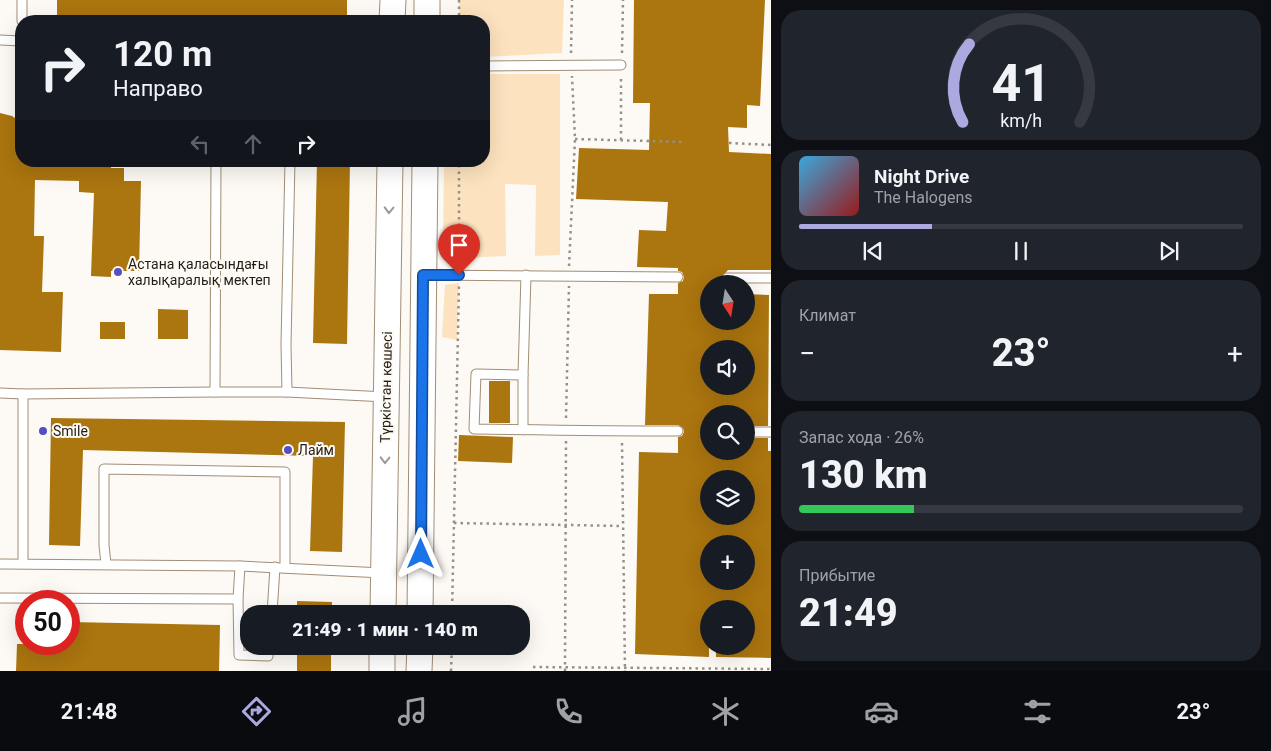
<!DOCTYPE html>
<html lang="ru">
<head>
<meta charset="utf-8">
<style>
  :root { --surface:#171b24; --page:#20242c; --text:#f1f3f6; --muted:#9ea1a6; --line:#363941; --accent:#aba9e0 }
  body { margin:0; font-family:Roboto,sans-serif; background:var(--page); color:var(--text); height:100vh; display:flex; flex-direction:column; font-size:19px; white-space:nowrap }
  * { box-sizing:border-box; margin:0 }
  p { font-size:16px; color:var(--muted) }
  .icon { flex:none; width:28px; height:28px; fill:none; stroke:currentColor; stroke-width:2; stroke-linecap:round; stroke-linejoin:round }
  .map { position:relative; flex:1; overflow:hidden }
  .side { display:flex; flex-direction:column; gap:10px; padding:10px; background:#0d0f14; width:500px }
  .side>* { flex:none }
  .guide { position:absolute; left:15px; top:15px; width:475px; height:152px; border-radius:20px; box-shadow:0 5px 20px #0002; background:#171b24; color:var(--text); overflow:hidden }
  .needle { width:32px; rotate:168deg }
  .buttons { position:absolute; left:700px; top:275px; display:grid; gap:10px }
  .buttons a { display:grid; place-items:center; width:55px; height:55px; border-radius:50%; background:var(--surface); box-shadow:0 5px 20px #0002; font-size:25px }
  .speed { position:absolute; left:15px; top:590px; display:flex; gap:10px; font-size:25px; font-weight:700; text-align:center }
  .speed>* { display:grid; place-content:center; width:65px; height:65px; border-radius:50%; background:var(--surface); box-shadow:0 5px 20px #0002; line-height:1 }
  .speed .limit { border:8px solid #d22; background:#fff; color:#111 }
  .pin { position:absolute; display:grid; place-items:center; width:42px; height:42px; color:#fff; margin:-51px -21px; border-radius:50% 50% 50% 0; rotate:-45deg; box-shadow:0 0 5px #0007 }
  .pin .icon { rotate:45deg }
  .me { position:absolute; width:55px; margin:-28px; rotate:0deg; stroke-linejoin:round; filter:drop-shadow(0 0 4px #0008) }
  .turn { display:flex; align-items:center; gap:18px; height:105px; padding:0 15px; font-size:22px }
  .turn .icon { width:65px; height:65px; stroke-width:2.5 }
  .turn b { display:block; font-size:35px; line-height:42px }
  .lanes { display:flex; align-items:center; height:48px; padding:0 15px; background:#0003; justify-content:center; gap:25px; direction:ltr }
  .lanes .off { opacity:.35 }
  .big { font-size:38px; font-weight:800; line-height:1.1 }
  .side .card { flex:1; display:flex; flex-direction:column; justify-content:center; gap:8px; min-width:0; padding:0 18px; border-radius:20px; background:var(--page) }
  .side .dial { align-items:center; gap:0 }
  .dial svg { height:130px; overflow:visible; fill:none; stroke:var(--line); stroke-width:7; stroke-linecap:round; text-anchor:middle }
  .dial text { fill:var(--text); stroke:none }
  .song { display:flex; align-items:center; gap:15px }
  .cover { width:60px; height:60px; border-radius:8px; background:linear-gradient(135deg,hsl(200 70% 55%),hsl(0 70% 35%)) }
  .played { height:5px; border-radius:2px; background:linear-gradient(90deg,var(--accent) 30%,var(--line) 30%) }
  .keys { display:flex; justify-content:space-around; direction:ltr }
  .heat { display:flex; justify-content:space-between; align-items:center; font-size:28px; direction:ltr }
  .charge { height:8px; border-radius:4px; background:linear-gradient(90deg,#34c759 26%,var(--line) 0) }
  .trip { position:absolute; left:240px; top:605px; width:290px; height:50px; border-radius:20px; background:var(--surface); box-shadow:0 5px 20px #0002; font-weight:800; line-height:50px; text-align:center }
  .dock { display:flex; height:80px; justify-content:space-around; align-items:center; background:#090b0e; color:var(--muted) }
  .dock .icon { width:35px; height:35px }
  .dock .current { color:var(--accent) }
  .dock b { font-size:22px; color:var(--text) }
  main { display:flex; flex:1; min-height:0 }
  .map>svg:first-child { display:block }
  .green { fill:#fce2be }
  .building { fill:#ab750f; fill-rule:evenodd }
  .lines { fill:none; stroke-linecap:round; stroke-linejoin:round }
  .lane-casing { stroke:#a18e75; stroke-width:11 }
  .secondary-casing { stroke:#a18e75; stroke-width:27 }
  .path { stroke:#959088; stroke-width:2.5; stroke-dasharray:2.5 4; stroke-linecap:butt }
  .lane { stroke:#fff; stroke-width:9 }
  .secondary { stroke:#fff; stroke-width:25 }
  .oneway { stroke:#9c9994 }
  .route-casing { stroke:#114b97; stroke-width:12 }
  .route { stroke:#1a73e8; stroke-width:9 }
  .poi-dot { fill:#554ec5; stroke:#fdf9f4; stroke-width:2 }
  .labels { text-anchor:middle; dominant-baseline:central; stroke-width:4; stroke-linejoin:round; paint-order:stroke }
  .poi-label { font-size:14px; fill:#231c11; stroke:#fdf9f4; text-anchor:start }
  .street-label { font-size:14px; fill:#231c11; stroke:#fdf9f4 }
</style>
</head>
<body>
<main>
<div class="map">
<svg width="771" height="671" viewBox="0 0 771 671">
  <rect width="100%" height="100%" fill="#fdf9f4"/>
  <g class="green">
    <polygon points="459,0 564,0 562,53 484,57 484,21 454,21 459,13"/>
    <polygon points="484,74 560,74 560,255 535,256 536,185 505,184 506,256 460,258 459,266 449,264 443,256 444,161 484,161"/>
    <polygon points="459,283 457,340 442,337 445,285"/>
  </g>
  <g class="building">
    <polygon points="57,0 347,0 347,21 57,20"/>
    <path d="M634,0h131l-5,106 -13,-1v23l-19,-1 1,25 42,2v116h-43l-7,8 1,4 3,2h-16v37h37v-27l23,1 -1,131h-22v-12h-37v37h37v-13h22v13h3v207l-55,-1v-11h30v-37h-37v48l-74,-3 4,-202 39,1v-16l4,-1 2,-4 -1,-4 -5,-3h-33l4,-131h29v-11l5,-2 1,-4 -2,-5 -4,-1v-3l-41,-1 2,-37 27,1 2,-29 -92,-3 3,-51 70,2 1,-47h-17zM709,349h37v37h-37zM709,479h37v37h-37zM709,544h37v37h-37z"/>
    <polygon points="0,113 12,116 21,122 21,161 111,161 111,168 124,168 124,181 141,181 139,271 111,271 111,277 91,276 94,193 79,192 79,181 35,180 34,236 44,236 42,292 63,292 61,352 0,350"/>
    <polygon points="317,161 350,161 347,344 313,343"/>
    <polygon points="158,309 188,310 188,339 158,339"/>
    <rect x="100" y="322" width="25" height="17"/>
    <rect x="489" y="381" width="21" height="42"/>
    <polygon points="51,418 345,422 342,552 310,551 313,456 83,450 80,546 49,545"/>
    <polygon points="459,435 513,437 512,463 458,461"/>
    <polygon points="297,601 332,602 332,614 297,614"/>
    <polygon points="69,622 220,625 219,671 16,671 17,644 69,644"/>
    <rect x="297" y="646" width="34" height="25"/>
  </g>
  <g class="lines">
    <g class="lane-casing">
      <g id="lane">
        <polyline points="22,21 22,0"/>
        <polyline points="0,40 21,41"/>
        <polyline points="484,66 621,65"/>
        <polyline points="426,275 678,277"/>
        <polyline points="727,278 771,278"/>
        <polyline points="523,375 526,275"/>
        <polyline points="215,392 216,161"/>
        <polyline points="287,392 286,344 290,161"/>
        <polyline points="0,393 23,394 215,392 287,392 386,397"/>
        <path d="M523,430v-55l-47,-1 -2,55c68,1 136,2 204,2"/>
        <polyline points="746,432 771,432"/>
        <polyline points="23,563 23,394"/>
        <polyline points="0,564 240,566 383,573"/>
        <polyline points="106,564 104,545 104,469 285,472 285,567"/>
        <polyline points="240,566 238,599 239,655 268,656 269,646"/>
        <polyline points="0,598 238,599"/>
        <polyline points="272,614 275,567"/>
      </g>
    </g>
    <g class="secondary-casing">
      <g id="secondary">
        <polyline points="392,21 393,0"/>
        <polyline points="427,21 427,0"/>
        <polyline points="383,614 390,161"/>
        <polyline points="420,614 425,161"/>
        <polyline points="382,671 382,646"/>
        <polyline points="419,671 420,646"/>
      </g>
    </g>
    <g class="path">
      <polyline points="459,0 459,21"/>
      <polyline points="571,53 572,0"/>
      <polyline points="622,53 623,0"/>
      <polyline points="575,139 685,142"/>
      <polyline points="621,140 621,76"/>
      <polyline points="729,143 771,145"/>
      <polyline points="459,265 459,161"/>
      <polyline points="569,266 575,139 572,76"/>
      <polyline points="566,418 569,286"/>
      <polyline points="622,443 625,671"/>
      <polyline points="454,523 623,526"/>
      <polyline points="452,614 459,285"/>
      <polyline points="533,667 771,669"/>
      <polyline points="451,671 452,646"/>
      <polyline points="565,671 566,441"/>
    </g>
    <use href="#lane" class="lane"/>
    <use href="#secondary" class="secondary"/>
  </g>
  <defs><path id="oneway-chevron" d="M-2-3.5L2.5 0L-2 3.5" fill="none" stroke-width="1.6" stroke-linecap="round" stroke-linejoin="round" transform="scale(1.25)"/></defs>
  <g class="oneway">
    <use href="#oneway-chevron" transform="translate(389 210) rotate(91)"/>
    <use href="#oneway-chevron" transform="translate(385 460) rotate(91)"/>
  </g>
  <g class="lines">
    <g class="route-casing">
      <polyline id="route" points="421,554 423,275 459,275"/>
    </g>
    <use href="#route" class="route"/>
  </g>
  <g class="poi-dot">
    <circle cx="118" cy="272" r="5"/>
    <circle cx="43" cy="431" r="5"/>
    <circle cx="288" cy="450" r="5"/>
  </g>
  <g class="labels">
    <g class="poi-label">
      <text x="128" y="264">Астана қаласындағы<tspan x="128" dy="16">халықаралық мектеп</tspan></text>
      <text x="53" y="431">Smile</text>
      <text x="298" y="450">Лайм</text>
    </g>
    <g class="street-label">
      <text transform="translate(386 387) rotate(-89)">Түркістан көшесі</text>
    </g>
  </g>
</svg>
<div class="buttons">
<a><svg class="needle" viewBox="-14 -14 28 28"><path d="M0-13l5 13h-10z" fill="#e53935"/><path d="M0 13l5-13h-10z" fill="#9ea1a6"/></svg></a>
<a><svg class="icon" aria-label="sound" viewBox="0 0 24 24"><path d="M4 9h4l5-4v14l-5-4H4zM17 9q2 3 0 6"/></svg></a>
<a><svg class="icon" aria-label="search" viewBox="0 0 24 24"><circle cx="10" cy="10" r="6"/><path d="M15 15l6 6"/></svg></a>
<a><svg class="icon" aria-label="layers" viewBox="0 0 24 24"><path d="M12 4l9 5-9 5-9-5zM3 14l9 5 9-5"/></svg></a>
<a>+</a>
<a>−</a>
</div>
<div class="speed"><div class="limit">50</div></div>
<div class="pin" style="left:459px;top:275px;background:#d93025"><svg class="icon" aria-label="arrive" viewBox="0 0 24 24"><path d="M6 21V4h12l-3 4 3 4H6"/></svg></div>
<svg class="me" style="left:421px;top:554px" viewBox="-20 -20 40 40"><path d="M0-17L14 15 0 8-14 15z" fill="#1a73e8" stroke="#fff" stroke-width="4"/></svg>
<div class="trip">21:49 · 1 мин · 140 m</div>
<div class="guide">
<div class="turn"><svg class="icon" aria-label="right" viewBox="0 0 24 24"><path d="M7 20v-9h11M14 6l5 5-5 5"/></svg><div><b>120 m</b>Направо</div></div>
<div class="lanes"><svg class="icon off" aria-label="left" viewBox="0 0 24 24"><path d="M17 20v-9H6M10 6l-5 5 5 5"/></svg><svg class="icon off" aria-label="ahead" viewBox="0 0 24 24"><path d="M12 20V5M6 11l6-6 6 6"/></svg><svg class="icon" aria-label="right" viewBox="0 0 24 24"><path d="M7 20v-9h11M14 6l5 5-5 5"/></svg></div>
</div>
</div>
<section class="side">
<div class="card dial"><svg viewBox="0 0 100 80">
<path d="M14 69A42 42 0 1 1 86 69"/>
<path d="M14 69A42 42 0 0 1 18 21" stroke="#aba9e0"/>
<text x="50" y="56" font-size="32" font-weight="700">41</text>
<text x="50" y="72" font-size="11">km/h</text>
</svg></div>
<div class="card">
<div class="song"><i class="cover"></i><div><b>Night Drive</b><p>The Halogens</p></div></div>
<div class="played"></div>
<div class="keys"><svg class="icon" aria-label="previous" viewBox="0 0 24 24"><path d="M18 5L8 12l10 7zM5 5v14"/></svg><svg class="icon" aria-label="pause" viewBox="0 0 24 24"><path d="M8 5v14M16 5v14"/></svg><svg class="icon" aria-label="next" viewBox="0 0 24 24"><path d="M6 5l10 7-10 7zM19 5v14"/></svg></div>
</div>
<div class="card"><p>Климат</p>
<div class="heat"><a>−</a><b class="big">23°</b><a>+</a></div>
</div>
<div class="card"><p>Запас хода · 26%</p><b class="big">130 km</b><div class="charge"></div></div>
<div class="card"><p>Прибытие</p><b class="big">21:49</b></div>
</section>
</main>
<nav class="dock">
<b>21:48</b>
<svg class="icon current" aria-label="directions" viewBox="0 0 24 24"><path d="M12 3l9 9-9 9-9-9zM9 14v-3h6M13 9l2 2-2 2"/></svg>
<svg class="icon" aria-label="music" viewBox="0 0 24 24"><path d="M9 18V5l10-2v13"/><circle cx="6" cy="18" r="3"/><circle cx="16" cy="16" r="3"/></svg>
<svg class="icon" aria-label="phone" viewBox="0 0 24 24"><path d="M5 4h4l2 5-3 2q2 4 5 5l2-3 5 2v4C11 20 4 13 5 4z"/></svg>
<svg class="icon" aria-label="climate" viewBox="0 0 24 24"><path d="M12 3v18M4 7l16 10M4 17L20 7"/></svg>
<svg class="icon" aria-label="car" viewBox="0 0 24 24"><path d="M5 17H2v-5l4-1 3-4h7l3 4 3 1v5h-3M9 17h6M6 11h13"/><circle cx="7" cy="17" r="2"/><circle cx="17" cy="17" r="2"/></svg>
<svg class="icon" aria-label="filters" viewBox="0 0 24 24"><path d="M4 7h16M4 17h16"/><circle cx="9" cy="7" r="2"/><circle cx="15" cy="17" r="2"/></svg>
<b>23°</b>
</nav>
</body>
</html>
